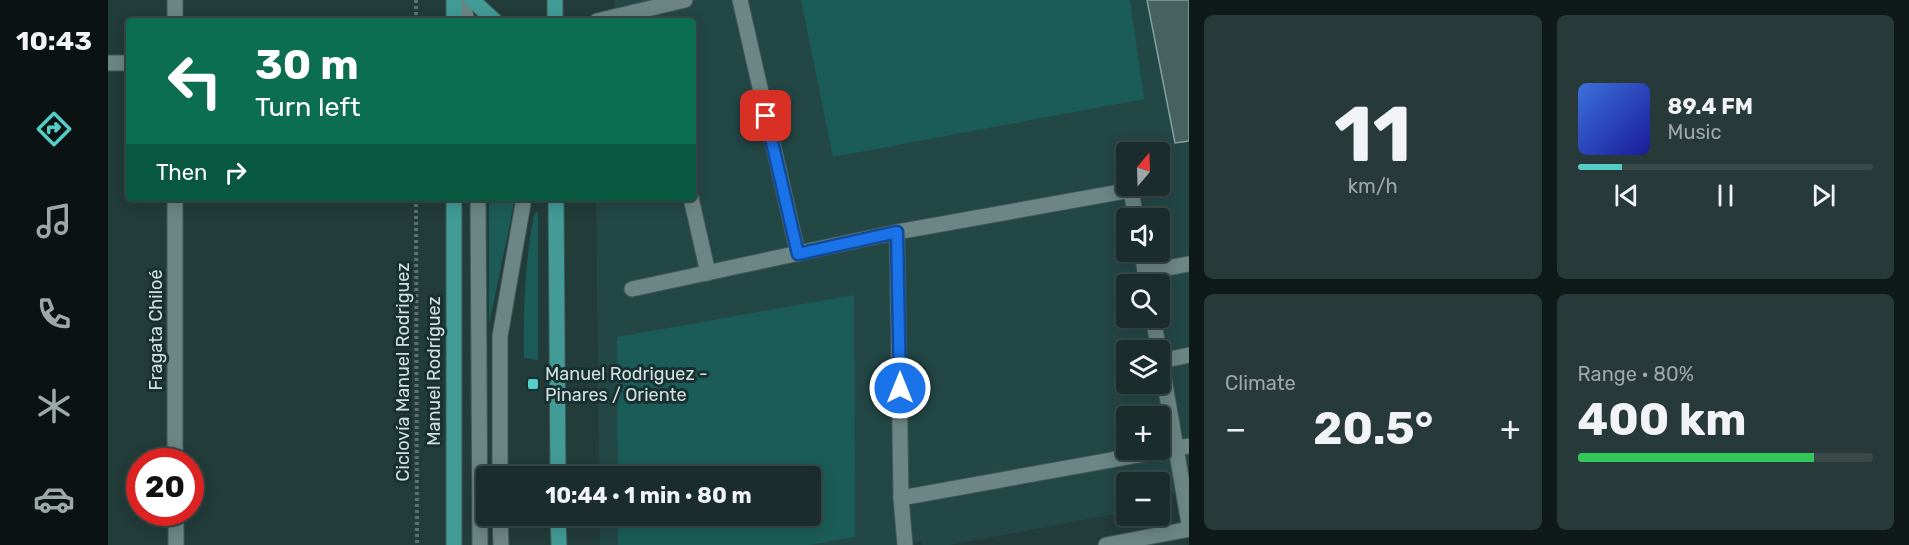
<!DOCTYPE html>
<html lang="en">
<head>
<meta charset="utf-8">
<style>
  :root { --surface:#1a2d2c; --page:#273938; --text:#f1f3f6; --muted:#9fa8a9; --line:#384948; --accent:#54cdc7 }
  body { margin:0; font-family:Rubik,sans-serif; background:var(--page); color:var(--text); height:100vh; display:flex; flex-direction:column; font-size:22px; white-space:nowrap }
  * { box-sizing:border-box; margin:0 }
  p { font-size:20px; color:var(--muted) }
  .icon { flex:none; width:33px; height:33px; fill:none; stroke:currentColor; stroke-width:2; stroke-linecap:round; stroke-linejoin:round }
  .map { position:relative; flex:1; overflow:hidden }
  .sheet { display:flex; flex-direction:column; gap:15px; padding:15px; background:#0e1918; width:720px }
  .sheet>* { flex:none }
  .hud { position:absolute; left:18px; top:18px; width:570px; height:183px; border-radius:6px; box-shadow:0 3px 15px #0003,0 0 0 2px var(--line); background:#0b6e4f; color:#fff; overflow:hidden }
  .needle { width:39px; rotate:19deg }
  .fabs { position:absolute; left:1008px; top:142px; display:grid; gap:12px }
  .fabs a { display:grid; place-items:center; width:54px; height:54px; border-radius:6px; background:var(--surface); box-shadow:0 3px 15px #0003,0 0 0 2px var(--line); font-size:30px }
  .speed { position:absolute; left:18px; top:448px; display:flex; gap:12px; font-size:30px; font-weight:700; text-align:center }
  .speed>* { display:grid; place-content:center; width:78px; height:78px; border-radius:50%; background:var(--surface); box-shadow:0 3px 15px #0003,0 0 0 2px var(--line); line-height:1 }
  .speed .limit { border:9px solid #d22; background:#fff; color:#111 }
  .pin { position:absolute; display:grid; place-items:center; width:51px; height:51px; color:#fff; margin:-26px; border-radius:12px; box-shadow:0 3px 9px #0006 }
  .me { position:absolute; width:66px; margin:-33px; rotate:0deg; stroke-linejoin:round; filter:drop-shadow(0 0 4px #0008) }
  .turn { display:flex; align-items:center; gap:21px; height:126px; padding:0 30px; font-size:27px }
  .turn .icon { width:78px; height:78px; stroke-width:2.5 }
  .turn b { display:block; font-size:42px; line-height:51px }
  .then { display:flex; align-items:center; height:57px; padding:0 30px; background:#0003; gap:12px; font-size:22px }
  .big { font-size:45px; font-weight:700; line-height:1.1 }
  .sheet .card { flex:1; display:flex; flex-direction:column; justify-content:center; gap:9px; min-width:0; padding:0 21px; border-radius:9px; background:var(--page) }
  .sheet .dial { align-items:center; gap:0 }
  .dial b { font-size:78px; line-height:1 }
  .song { display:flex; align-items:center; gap:18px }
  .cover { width:72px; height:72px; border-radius:9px; background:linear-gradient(135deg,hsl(220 70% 55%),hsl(240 70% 35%)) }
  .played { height:6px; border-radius:3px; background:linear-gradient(90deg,var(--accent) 15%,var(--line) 15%) }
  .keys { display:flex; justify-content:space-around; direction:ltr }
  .heat { display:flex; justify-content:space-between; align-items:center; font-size:33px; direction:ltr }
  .charge { height:9px; border-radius:4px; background:linear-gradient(90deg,#34c759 80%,var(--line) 0) }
  .sheet .tiles { flex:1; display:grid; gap:15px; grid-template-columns:repeat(2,1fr) }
  .trip { position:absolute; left:368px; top:466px; width:345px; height:60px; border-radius:6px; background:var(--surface); box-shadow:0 3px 15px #0003,0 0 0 2px var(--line); font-weight:700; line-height:60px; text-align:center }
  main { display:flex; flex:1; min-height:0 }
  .dock { display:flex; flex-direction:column; width:108px; justify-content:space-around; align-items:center; background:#0a1212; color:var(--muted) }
  .dock .icon { width:42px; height:42px }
  .dock .active { color:var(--accent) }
  .dock b { font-size:27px; color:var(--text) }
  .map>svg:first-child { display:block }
  .built { fill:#234745; fill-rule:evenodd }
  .green { fill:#1c5c58 }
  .building { fill:#47615f; stroke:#83a09d; stroke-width:1.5 }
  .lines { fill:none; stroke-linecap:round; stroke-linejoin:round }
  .lane-casing { stroke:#415756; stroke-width:17 }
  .street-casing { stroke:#415756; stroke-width:17 }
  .primary-casing { stroke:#415756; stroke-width:17 }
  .path { stroke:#5c7270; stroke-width:4; stroke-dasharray:3 3; stroke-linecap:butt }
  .lane { stroke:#6b8684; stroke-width:15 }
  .street { stroke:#6b8684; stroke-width:15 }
  .primary { stroke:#429b97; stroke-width:15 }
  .route-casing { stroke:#114b97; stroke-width:15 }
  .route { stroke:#1a73e8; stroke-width:10 }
  .poi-dot { fill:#54cdc7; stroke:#183130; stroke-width:2 }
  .labels { text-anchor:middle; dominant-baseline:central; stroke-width:6; stroke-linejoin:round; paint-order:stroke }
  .street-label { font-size:18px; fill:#d2e1df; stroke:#183130 }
  .poi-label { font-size:18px; fill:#d2e1df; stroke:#183130; text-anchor:start }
</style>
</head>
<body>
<main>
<nav class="dock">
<b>10:43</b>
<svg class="icon active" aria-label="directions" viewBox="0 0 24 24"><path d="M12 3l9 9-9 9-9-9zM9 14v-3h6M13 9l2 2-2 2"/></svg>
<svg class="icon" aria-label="music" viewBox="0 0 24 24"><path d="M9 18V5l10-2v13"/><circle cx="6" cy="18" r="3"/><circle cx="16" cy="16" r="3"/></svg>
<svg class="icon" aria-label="phone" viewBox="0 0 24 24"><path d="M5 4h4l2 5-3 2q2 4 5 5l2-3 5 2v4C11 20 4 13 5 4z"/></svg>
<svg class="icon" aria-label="climate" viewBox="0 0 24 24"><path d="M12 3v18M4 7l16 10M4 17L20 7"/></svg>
<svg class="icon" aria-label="car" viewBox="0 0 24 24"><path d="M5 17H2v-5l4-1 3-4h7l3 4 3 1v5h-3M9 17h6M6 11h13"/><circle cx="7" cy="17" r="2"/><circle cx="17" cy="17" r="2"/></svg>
</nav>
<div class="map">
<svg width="1081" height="545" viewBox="0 0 1081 545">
  <rect width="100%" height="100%" fill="#223c3a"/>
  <path class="built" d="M506,0h575v490l-28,7 -1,8v-22h-34v29l-176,33h-28l-1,-4 -23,4h-298v-29h210v-39h-211l-3,-279h97v-177h-79zM1018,153h34v33h-34zM1018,219h34v33h-34zM1018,285h34v33h-34zM1018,351h34v33h-34zM1018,417h34v33h-34z"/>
  <g class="green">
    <polygon points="693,0 1022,0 1036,99 725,157"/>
    <polygon points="381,198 407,198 381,325"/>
    <path d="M430,211v149l-14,-2c-1,-49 1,-96 10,-144z"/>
    <polygon points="746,295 747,537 701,545 510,545 510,516 702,516 702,477 510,477 509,337"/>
  </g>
  <polygon class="building" points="1039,0 1081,0 1081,141 1067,143"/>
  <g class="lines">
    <g class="lane-casing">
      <g id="lane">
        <polyline points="354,0 359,21"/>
        <polyline points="632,0 690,254"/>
        <polyline points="489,21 577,0"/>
        <polyline points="370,198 372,545"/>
        <polyline points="583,198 600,273"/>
        <polyline points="789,232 793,498 797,545"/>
        <polyline points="1034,252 1039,285"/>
        <polyline points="1037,272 1081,264"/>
        <polyline points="524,289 789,232 1023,190 1028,219"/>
        <polyline points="1045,318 1051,351"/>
        <polyline points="1052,355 1081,524"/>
        <polyline points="1053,361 1081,355"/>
        <polyline points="392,477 392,336 416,198"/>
        <polyline points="793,498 1081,446"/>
        <polyline points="392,516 393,545"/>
      </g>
    </g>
    <g class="street-casing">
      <g id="street">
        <polyline points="67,21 67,0"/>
        <polyline points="0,63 21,63"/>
        <polyline points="67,198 67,462"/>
        <polyline points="68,513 68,545"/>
        <polyline points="998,545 1081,529"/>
      </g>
    </g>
    <g class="primary-casing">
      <g id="primary">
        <polyline points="346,0 346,21"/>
        <polyline points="364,0 387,21"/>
        <polyline points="447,21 447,0"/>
        <polyline points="448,198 450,477"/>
        <polyline points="450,516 451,545"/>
        <polyline points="346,545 346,198"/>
      </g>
    </g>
    <g class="path">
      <polyline points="308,0 308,21"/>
      <polyline points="308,198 309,545"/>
    </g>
    <use href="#lane" class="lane"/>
    <use href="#street" class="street"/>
    <use href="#primary" class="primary"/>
  </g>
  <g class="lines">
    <g class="route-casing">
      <polyline id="route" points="658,116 690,254 789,232 792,388"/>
    </g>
    <use href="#route" class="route"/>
  </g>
  <rect class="poi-dot" x="419" y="378" width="12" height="12" rx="3"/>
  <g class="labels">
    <g class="street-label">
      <text transform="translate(48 330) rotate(-90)">Fragata Chiloé</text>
      <text transform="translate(326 371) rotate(-90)">Manuel Rodríguez</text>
      <text transform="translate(295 372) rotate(-90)">Ciclovía Manuel Rodriguez</text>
    </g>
    <g class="poi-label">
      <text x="437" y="374">Manuel Rodriguez -<tspan x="437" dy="21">Pinares / Oriente</tspan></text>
    </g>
  </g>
</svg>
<div class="fabs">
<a><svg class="needle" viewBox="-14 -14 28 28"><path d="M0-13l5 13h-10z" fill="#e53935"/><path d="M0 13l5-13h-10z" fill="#9fa8a9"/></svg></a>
<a><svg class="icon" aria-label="sound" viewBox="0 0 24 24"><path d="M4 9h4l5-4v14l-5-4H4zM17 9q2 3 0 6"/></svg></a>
<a><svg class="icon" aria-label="search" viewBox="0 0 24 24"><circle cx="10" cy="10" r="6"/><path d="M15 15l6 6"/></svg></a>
<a><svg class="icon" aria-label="layers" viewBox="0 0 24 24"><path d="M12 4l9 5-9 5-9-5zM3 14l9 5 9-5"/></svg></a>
<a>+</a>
<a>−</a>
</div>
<div class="speed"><div class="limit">20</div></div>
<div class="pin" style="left:658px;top:116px;background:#d93025"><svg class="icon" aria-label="arrive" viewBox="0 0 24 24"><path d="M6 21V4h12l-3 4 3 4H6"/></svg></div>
<svg class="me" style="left:792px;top:388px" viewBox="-20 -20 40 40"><circle r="17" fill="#1a73e8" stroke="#fff" stroke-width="3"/><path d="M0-11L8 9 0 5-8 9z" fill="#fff"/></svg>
<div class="trip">10:44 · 1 min · 80 m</div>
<div class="hud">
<div class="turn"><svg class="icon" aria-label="left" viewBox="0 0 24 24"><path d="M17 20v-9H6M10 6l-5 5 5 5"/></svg><div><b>30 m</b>Turn left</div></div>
<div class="then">Then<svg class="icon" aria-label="right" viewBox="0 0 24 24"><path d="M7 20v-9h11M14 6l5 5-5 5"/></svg></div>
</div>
</div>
<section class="sheet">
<div class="tiles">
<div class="card dial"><b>11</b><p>km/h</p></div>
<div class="card">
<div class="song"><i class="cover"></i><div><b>89.4 FM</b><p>Music</p></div></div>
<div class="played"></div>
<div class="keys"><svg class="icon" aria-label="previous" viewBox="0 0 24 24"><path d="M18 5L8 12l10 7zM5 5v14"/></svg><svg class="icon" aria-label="pause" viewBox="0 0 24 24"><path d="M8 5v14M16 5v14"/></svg><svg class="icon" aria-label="next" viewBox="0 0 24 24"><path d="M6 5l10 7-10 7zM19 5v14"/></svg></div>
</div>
<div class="card"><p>Climate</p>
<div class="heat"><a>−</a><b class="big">20.5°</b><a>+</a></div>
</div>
<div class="card"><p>Range · 80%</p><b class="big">400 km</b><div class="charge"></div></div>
</div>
</section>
</main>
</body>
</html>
